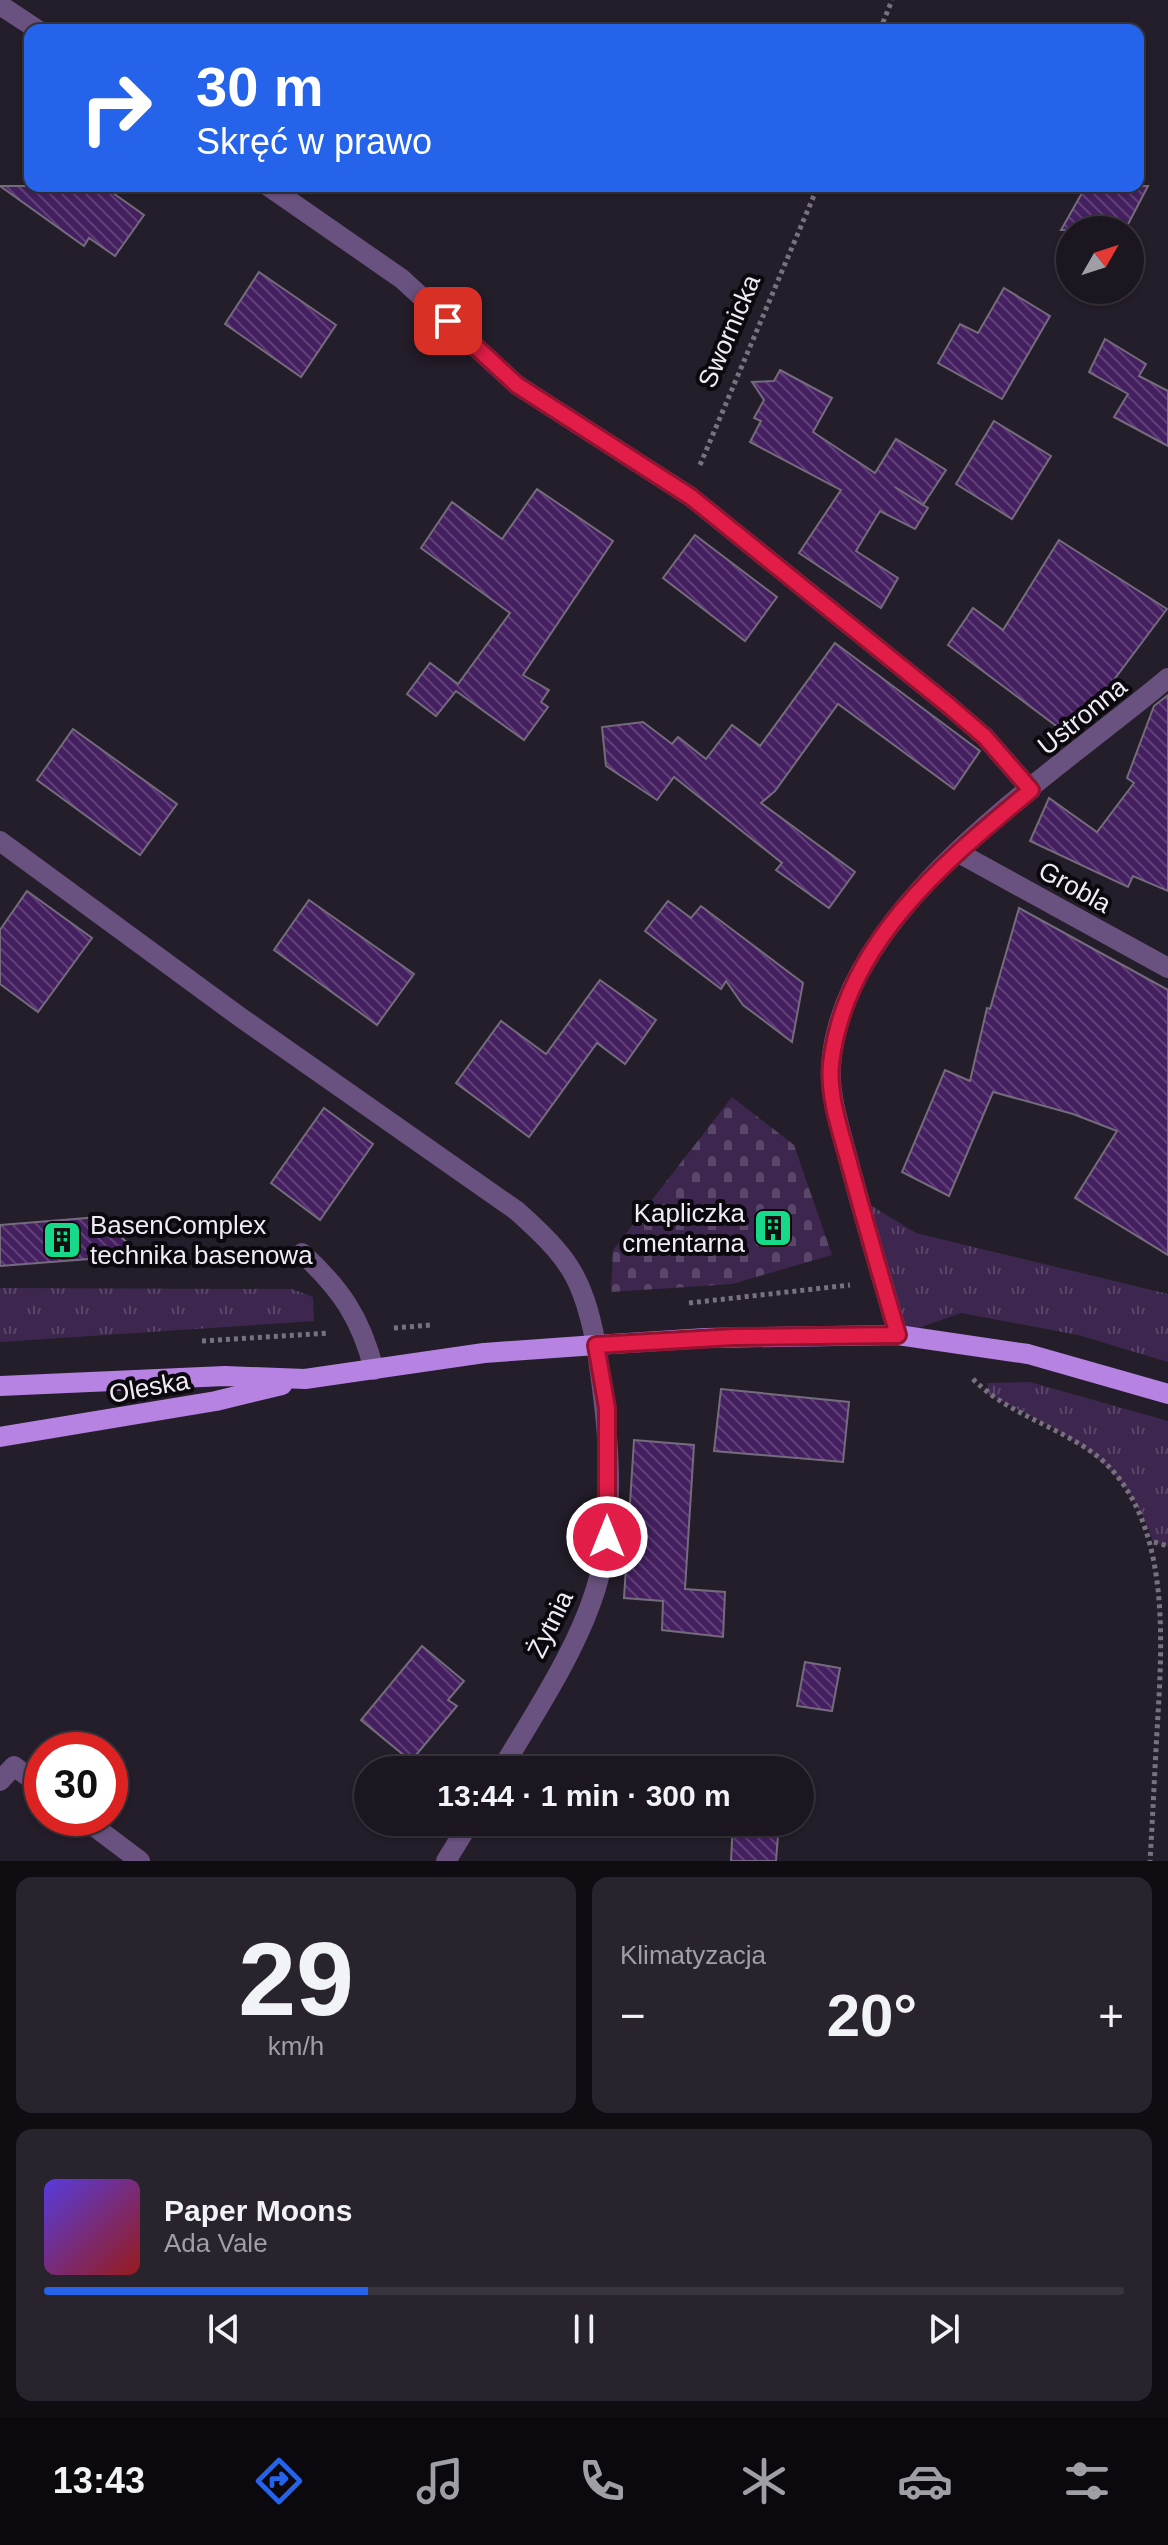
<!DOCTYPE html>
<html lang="pl">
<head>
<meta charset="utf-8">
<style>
  :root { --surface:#1b1620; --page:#28232d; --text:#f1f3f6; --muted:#a09fa5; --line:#39353e; --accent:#2563eb }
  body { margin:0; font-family:Helvetica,sans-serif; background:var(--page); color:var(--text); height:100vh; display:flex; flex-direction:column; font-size:30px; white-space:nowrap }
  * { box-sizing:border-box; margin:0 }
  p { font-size:26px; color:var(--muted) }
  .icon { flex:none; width:44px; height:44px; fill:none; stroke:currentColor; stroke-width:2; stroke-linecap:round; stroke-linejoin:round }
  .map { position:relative; height:1861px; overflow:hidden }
  .drawer { display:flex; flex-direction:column; gap:16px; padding:16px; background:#0f0c12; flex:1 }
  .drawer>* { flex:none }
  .guide { position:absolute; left:24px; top:24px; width:1120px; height:168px; border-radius:16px; box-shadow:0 2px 6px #0004,0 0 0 2px var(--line); background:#2563eb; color:#fff; overflow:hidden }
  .needle { width:52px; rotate:51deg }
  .fabs { position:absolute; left:1056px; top:216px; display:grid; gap:16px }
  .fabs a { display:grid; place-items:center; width:88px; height:88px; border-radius:50%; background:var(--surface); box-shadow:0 2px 6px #0004,0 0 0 2px var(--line); font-size:40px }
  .speed { position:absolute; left:24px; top:1732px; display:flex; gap:16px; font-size:40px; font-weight:700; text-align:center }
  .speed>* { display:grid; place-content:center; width:104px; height:104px; border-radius:50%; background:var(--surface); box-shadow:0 2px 6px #0004,0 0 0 2px var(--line); line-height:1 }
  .speed .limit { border:12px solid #d22; background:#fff; color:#111 }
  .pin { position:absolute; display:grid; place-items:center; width:68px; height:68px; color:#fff; margin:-34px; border-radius:16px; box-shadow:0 4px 12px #0006 }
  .me { position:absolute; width:88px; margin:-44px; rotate:0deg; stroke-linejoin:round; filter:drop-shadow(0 0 6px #0008) }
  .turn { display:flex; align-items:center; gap:28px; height:168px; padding:0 40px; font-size:36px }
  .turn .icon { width:104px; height:104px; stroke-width:2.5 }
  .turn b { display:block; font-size:56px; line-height:68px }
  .big { font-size:60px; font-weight:700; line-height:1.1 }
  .drawer .tile { flex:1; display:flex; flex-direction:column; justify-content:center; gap:12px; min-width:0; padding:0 28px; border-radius:16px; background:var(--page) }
  .drawer .dial { align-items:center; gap:0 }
  .dial b { font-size:104px; line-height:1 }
  .song { display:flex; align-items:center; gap:24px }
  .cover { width:96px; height:96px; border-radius:12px; background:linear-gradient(135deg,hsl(250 70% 55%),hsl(0 70% 35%)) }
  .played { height:8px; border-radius:4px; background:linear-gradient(90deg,var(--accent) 30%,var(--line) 30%) }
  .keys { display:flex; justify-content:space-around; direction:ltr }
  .heat { display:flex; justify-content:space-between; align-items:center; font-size:44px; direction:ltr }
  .drawer .tiles { flex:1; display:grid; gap:16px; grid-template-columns:1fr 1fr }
  .tile:last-child { grid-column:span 2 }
  .trip { position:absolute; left:354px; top:1756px; width:460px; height:80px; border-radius:40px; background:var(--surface); box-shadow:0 2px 6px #0004,0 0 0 2px var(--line); font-weight:700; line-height:80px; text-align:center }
  .tabs { display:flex; height:128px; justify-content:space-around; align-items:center; background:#0b090d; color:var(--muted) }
  .tabs .icon { width:56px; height:56px }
  .tabs .selected { color:var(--accent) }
  .tabs b { font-size:36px; color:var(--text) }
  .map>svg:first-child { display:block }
  .grass { fill:url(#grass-tufts) }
  .cemetery { fill:url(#cemetery-stones) }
  .building { fill:url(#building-back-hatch); stroke:#746c7d; stroke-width:2 }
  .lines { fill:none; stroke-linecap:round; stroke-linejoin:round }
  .path { stroke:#78727e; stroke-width:5; stroke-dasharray:4 4; stroke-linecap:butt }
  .service { stroke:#6a5280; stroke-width:20 }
  .minor { stroke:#6a5280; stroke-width:20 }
  .primary { stroke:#b683e2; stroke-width:20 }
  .route-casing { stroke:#92132f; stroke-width:20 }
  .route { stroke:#e11d48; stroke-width:14 }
  .labels { text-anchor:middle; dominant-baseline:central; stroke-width:8; stroke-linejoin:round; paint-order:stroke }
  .street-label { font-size:26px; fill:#f0ebf5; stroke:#0b080e }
  .poi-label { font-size:26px; fill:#f0ebf5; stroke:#0b080e; text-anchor:end }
</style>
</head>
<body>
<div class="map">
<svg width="1168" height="1861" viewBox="0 0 1168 1861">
  <defs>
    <pattern id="grass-tufts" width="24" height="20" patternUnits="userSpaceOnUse" patternTransform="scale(2)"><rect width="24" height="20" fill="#3d274f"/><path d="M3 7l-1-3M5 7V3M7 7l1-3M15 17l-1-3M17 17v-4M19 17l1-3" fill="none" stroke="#594669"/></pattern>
    <pattern id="cemetery-stones" width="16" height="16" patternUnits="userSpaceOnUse" patternTransform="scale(2)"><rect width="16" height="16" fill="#3d274f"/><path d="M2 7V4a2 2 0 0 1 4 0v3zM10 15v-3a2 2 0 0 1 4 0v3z" fill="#594669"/></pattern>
    <pattern id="building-back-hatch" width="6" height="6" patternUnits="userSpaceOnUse" patternTransform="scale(2)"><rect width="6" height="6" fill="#452060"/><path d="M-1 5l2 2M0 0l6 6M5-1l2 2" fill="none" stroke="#604177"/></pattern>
  </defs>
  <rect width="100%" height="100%" fill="#241d2a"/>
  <g class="grass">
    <polygon points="859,1198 916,1233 1168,1294 1168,1362 1078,1335 961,1313 898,1335"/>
    <polygon points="0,1288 292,1289 313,1297 314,1321 0,1342"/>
    <path d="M1030,1382l138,39v126l-15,-5c-26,-82 -92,-111 -164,-147l-2,-12z"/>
  </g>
  <polygon class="cemetery" points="732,1097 794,1145 832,1255 732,1284 611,1292 613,1250"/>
  <g class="building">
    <polygon points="0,186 103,186 144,215 115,256 89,238 84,246"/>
    <polygon points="1086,186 1148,186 1125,230 1061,230"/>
    <polygon points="259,272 336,325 301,377 225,324"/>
    <polygon points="1004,288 1050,316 1002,399 938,363 960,324 978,333"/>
    <polygon points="1105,339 1146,364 1139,376 1168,391 1168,446 1114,417 1128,394 1089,372"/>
    <polygon points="780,370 832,398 813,432 875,473 896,439 946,470 923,505 895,487 928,508 915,529 880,511 856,551 898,578 881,608 799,553 841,490 750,442 761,421 754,418 764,400 752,382 774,381"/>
    <polygon points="994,421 1051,456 1012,519 956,484"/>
    <polygon points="537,489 613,541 523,675 549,690 541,702 548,707 524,740 456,691 436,716 407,694 430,663 458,684 510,613 421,548 452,502 502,539"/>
    <polygon points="695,535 777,597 745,641 663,578"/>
    <polygon points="1059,540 1167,609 1071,737 948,645 973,608 1003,630"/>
    <polygon points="835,643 980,751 954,789 838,704 775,791 761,803 855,872 829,908 776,870 782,863 674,777 657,800 606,766 602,727 643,722 672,744 678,737 706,759 732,725 760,746"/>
    <polygon points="1168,695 1168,891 1133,876 1128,887 1030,841 1049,798 1097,832 1134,783 1127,778 1154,706"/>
    <polygon points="73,729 177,804 140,855 37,780"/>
    <polygon points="27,891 92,938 38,1012 0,984 0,930"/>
    <polygon points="309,900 414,974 377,1025 274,950"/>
    <polygon points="668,901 691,918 701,906 803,983 792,1042 743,1005 726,981 721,989 645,931"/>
    <polygon points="1019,908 1168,990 1168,1255 1075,1198 1117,1131 1073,1114 993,1092 949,1196 902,1172 945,1070 970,1081 987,1008 990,1009"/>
    <polygon points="600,980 656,1020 625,1064 597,1043 529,1137 456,1083 501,1021 546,1054"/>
    <polygon points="324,1108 373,1144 320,1220 271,1183"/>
    <polygon points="99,1217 141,1255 0,1266 0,1225"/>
    <polygon points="721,1389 849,1402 843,1462 714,1451"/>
    <polygon points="634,1440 694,1445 685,1589 725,1592 723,1637 662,1630 663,1601 624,1598"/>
    <polygon points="422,1646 464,1681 448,1700 457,1706 411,1761 361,1720"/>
    <polygon points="805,1662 840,1668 832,1711 797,1706"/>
    <polygon points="733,1822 779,1822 776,1861 731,1861"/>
  </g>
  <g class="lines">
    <g class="path">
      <polyline points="880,30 892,0"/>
      <polyline points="700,465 818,186"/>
      <polyline points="689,1303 850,1285"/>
      <polyline points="394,1328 431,1325"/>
      <polyline points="202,1341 328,1333"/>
      <path d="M973,1379c35,36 89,48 128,80 67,60 62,171 57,256 -3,49 -5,97 -8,146"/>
      <polyline points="1154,1542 1168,1546"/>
    </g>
    <g class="service">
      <path d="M0,841l240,176 277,194c51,46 66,65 79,134"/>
      <polyline points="0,1781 14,1766 42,1787"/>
      <polyline points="83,1818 140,1861"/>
    </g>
    <g class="minor">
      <polyline points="0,5 38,30"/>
      <polyline points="268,186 402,279 517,385 691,497 948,705 985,737 1031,790"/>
      <polyline points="957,852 1168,968"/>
      <path d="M302,1253c39,36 59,65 72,117"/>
      <path d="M898,1335c-16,-56 -33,-112 -48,-169 -8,-32 -21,-67 -19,-100 10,-160 225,-293 337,-388"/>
      <path d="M501,1770c34,-57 80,-126 97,-189 20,-71 9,-164 -2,-236"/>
      <polyline points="446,1861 470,1822"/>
    </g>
    <g class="primary">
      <polyline points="0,1386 225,1376 305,1379 484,1353 596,1345 706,1338 898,1335 1028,1354 1168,1394"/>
      <polyline points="0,1437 216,1401 282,1385"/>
    </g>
  </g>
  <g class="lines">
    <g class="route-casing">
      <path id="route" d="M448,321l69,64 174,112 47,38 210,170 37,32 46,53c-88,73 -186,153 -200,274 -3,31 9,66 17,95 16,59 33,118 50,176l-163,2 -139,8 11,63v129"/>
    </g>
    <use href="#route" class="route"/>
  </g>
  <defs>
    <g id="building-square" transform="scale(2)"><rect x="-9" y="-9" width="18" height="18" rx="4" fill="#16d989" stroke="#0b080e"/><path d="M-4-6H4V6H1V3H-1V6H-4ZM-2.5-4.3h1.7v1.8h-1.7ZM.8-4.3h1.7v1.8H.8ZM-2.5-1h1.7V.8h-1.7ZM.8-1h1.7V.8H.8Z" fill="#111"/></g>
  </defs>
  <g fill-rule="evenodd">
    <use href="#building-square" x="773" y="1228"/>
    <use href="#building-square" x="62" y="1240"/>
  </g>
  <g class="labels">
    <g class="street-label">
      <text transform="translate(729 331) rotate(-67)">Swornicka</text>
      <text transform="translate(1082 716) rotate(-39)">Ustronna</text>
      <text transform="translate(1075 887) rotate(29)">Grobla</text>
      <text transform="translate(149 1387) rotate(-10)">Oleska</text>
      <text transform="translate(550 1624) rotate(-64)">Żytnia</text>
    </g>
    <g class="poi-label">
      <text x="745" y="1213">Kapliczka<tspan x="745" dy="30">cmentarna</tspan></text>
      <text x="90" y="1225" text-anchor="start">BasenComplex<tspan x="90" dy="30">technika basenowa</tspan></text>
    </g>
  </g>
</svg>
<div class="fabs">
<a><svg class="needle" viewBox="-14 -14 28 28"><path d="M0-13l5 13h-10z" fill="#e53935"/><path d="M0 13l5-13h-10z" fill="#a09fa5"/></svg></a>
</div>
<div class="speed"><div class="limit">30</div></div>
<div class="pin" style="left:448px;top:321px;background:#d93025"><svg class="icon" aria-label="arrive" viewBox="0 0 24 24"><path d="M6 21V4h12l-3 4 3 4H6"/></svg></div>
<svg class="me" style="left:607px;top:1537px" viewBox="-20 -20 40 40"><circle r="17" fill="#e11d48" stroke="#fff" stroke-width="3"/><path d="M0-11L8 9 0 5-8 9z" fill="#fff"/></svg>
<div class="trip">13:44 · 1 min · 300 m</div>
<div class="guide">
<div class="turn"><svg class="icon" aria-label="right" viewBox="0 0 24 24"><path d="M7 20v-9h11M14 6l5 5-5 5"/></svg><div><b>30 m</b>Skręć w prawo</div></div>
</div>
</div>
<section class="drawer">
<div class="tiles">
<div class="tile dial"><b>29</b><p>km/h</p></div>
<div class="tile"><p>Klimatyzacja</p>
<div class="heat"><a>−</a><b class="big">20°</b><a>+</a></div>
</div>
<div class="tile">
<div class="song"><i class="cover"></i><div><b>Paper Moons</b><p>Ada Vale</p></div></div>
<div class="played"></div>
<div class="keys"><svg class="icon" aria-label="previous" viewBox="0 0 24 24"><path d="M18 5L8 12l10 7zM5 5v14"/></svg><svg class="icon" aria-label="pause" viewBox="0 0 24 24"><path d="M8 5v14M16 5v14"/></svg><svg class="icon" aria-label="next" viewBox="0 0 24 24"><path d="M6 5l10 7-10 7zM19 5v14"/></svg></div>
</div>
</div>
</section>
<nav class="tabs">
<b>13:43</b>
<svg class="icon selected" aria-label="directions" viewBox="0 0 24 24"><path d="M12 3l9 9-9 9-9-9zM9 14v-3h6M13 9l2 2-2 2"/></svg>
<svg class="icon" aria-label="music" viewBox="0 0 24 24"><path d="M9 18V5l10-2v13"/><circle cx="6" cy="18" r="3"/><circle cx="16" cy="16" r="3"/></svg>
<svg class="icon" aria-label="phone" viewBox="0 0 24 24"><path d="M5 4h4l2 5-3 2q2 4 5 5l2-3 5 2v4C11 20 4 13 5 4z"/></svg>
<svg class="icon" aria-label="climate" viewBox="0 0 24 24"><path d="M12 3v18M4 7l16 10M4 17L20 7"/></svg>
<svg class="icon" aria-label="car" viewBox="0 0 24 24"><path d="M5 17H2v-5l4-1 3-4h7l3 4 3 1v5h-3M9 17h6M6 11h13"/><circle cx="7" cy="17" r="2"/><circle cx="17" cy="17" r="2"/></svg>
<svg class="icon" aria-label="filters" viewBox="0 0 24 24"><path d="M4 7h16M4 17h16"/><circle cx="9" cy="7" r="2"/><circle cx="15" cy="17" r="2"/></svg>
</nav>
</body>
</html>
